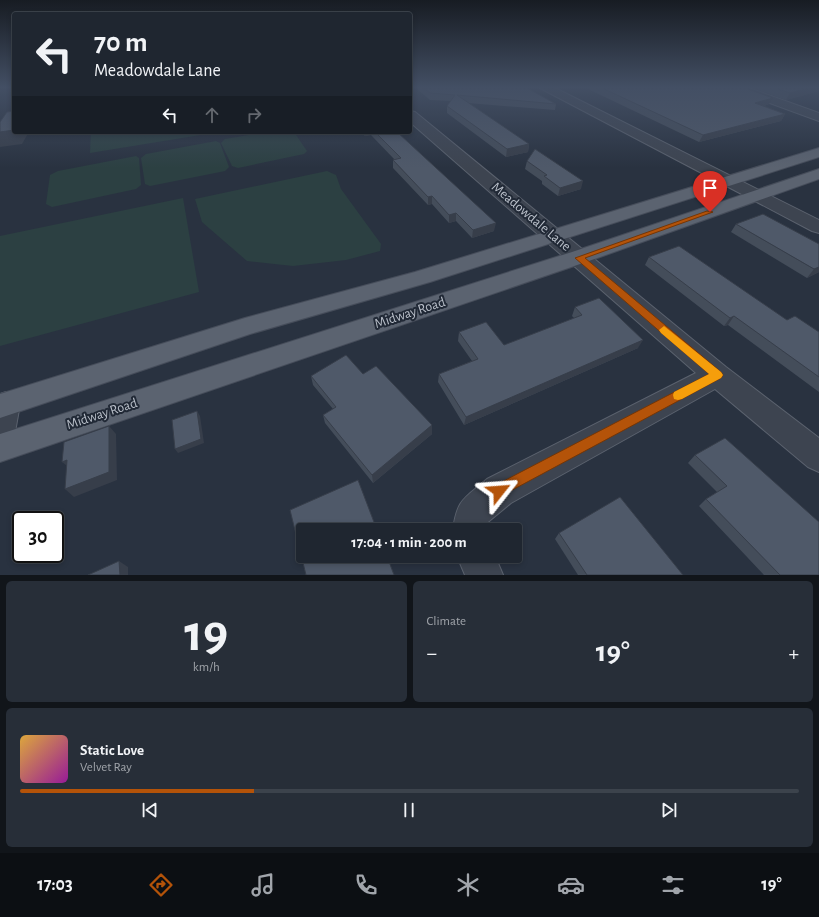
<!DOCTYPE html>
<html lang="en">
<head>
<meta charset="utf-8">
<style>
  :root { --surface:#1f2630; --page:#272e38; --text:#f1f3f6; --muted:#a1a5ab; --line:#3c434c; --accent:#b45309 }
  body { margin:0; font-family:"Alegreya Sans",sans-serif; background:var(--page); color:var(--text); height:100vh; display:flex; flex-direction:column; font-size:15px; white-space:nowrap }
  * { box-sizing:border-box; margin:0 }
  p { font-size:13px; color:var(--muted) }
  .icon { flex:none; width:22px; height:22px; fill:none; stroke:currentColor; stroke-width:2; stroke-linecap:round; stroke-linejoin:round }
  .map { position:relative; height:575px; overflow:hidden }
  .side { display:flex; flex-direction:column; gap:6px; padding:6px; background:#11151a; flex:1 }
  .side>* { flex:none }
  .top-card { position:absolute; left:12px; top:12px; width:400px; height:122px; border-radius:4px; box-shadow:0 2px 6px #0003,0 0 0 1px var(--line); background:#1f2630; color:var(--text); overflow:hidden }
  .speed { position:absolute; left:12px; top:511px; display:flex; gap:8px; font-size:20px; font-weight:700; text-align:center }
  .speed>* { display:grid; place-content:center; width:52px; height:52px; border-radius:50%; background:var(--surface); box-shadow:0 2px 6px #0003,0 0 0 1px var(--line); line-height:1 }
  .speed .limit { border:2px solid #111; border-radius:6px; background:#fff; color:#111 }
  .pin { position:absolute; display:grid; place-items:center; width:34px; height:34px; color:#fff; margin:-41px -17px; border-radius:50% 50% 50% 0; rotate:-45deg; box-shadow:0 0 4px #0007 }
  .pin .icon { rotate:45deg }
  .me { position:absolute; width:44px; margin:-22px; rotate:62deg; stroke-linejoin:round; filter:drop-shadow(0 0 3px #0008) }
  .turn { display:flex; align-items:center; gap:14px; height:84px; padding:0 16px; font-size:18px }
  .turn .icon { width:52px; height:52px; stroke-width:2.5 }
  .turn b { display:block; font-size:28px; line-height:34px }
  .lanes { display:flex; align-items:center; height:38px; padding:0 16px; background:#0003; justify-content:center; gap:20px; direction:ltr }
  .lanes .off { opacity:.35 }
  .big { font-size:30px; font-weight:700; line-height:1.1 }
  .side .card { flex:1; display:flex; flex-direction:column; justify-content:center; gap:6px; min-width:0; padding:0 14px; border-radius:6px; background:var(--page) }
  .side .dial { align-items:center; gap:0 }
  .dial b { font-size:52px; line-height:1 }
  .song { display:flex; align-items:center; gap:12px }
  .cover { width:48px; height:48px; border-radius:6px; background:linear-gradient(135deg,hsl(40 70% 55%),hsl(300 70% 35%)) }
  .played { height:4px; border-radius:2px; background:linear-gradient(90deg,var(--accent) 30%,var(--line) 30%) }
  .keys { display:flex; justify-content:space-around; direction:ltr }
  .heat { display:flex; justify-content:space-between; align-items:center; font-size:22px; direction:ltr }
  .side .tiles { flex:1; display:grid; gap:6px; grid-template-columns:1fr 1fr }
  .card:last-child { grid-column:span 2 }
  .trip { position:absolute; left:296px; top:523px; width:226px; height:40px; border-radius:4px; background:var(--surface); box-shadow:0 2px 6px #0003,0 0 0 1px var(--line); font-weight:700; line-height:40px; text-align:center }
  .tab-bar { display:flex; height:64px; justify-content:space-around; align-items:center; background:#0c0f13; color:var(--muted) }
  .tab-bar .icon { width:28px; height:28px }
  .tab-bar .active { color:var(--accent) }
  .tab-bar b { font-size:18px; color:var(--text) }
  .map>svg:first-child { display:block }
  .green { fill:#2c4042 }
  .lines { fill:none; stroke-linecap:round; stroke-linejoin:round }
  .minor-casing { stroke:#5b626e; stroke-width:2 }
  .major-casing { stroke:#464d5a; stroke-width:2 }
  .minor { fill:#3d4450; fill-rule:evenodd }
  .major { fill:#5b6370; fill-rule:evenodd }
  .wall { fill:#444d5a }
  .shaded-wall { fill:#373e4a }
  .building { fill:#4f5969; stroke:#373e4a }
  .route { fill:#b45309; stroke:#753606 }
  .slow { fill:#f59e0b }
  .labels { text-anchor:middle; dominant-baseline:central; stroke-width:4; stroke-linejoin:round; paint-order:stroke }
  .street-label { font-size:14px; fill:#bac0ca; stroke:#212936 }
</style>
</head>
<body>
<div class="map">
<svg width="819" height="575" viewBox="0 0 819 575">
  <rect width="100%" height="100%" fill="#293240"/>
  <g class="green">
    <polygon points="91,132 219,132 90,153"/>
    <polygon points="266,132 294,132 307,151 304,154 238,168 232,166 221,143 225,139"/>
    <polygon points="216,141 220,143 229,167 225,171 150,186 145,184 141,158 146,154"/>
    <polygon points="136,156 139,158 141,185 136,189 52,207 46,204 50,175 58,171"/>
    <polygon points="327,171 336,175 341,189 381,244 380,251 346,260 293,266 247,261 202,222 195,199"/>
    <polygon points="183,198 199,292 0,346 0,236"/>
  </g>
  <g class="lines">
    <g class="minor-casing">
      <g id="minor">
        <polygon points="540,88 555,88 819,220 819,233 812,231"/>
        <polygon points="732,88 749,88 819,113 819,121 734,90"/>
        <path d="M410,111l5,1 311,255 93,71v34l-11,-5 -93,-78 -204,114 -23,19 -1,8h-34c4,-31 11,-31 34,-51l209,-106 -286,-251z"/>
        <polygon points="6,392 16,395 20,404 15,432 10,442 0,446 0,394"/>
        <polygon points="457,556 495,556 503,575 465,575"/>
      </g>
    </g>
    <g class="major-casing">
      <g id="major">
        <polygon points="819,148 819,157 430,282 250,334 0,418 0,394 245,318 415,272"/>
        <polygon points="819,169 819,179 586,262 0,462 0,434 572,252"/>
      </g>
    </g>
    <use href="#minor" class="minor"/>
    <use href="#major" class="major"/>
  </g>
  <g class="wall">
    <polygon points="416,88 527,88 556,104 555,110 468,103 529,144 528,152 506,157 447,113 447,106 451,101 430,100"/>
    <polygon points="586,88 745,88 769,104 764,106 785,114 781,121 699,142"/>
    <polygon points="753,88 819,88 819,91 786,100"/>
    <polygon points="361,132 397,132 494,231 472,238 456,221 449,223 432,204 428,205 393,168 393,160 395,160 371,135 365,136"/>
    <polygon points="527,161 581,189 558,196 542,184 542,181 525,169"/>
    <polygon points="736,224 819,272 807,278 731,232"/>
    <polygon points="649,257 787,320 819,332 819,392 728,325 724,326 645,265"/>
    <polygon points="575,307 638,348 464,425 438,382 439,374 472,361 458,341 459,332 504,345 574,318 572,316"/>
    <polygon points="363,374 432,434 373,483 325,423 323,415 333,409 313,385 311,376"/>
    <polygon points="695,455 819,575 764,575 699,506 706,499 717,492 688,463"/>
    <polygon points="559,533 683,575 578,575 555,539"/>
  </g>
  <g class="shaded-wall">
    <polygon points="809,88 819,88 819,91 786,100 790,93"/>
    <polygon points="773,98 769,104 752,110 755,103"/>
    <polygon points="785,114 781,121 699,142 703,135"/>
    <polygon points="14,130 14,132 29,132 22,144 0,147 0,132"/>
    <polygon points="364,132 371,132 371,135 365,136"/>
    <polygon points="529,144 528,152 506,157 507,149"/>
    <polygon points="583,181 581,189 558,196 560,188"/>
    <polygon points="432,196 432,204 428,205 428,197"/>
    <polygon points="456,213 456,221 449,223 449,215"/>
    <polygon points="496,223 494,231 472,238 473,230"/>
    <polygon points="819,267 819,272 807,278 814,269"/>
    <polygon points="734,316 728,325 724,326 730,318"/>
    <polygon points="643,340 638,348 464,425 466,417"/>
    <polygon points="197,411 200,416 204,443 178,453 175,449"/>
    <polygon points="432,425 432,434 373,483 372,475"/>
    <polygon points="109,426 116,434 117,480 74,497 65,489"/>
    <polygon points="67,460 71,469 62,462"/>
    <polygon points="119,561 128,567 128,575 120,575"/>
  </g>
  <g class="building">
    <polygon points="424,88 527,88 556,104 457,95 529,144 507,149 447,106 455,95 430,93"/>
    <polygon points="602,88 745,88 773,98 755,103 785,114 703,135"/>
    <polygon points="775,88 809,88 790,93"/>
    <polygon points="14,111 14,130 0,132 0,122 7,112"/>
    <polygon points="375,132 397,132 496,223 473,230 456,213 449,215 432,196 428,197 393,160 401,158"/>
    <polygon points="535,149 583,181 560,188 544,176 547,175 527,161"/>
    <polygon points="763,214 819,244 819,267 814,269 736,224"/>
    <polygon points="679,246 787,320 795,316 819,332 819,377 734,316 730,318 649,257"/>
    <polygon points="599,298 643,340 466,417 439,374 478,359 459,332 486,322 504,345 582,315 575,307"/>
    <polygon points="346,355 363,374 376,366 432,425 372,475 323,415 336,407 311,376"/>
    <polygon points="197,411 201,439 175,449 172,420"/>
    <polygon points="109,426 109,472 65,489 67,460 62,462 64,442"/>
    <polygon points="725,438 819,522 819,575 780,575 706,499 727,486 695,455"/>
    <polygon points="358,480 377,530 303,530 303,556 387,556 394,575 306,575 290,510"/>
    <polygon points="620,497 683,575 587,575 559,533"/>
    <polygon points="119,561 120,575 88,575"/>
  </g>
  <linearGradient id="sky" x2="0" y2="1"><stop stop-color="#171c23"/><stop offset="0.52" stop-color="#434f64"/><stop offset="1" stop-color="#434f64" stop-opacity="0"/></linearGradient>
  <rect width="819" height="168" fill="url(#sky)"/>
  <polygon class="route" points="707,211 713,212 585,258 721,372 723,375 721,378 503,495 499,497 494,495 492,491 494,486 709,374 575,258"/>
  <polygon class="slow" points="664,326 721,372 723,375 721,378 682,399 678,400 674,399 673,395 674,392 709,374 661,333 659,330"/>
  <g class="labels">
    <g class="street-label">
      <text transform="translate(531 217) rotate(40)">Meadowdale Lane</text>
      <text transform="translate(410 313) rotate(-18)">Midway Road</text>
      <text transform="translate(102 414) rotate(-18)">Midway Road</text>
    </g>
  </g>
</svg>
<div class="speed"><div class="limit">30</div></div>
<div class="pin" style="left:710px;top:212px;background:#d93025"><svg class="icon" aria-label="arrive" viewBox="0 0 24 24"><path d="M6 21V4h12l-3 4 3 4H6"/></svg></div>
<svg class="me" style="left:499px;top:491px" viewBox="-20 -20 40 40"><path d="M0-17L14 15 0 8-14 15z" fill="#b45309" stroke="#fff" stroke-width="4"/></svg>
<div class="trip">17:04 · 1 min · 200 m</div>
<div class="top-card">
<div class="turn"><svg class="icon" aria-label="left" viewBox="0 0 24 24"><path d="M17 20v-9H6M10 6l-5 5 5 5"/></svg><div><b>70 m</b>Meadowdale Lane</div></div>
<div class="lanes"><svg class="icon" aria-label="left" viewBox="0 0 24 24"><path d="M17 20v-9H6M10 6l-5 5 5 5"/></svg><svg class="icon off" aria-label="ahead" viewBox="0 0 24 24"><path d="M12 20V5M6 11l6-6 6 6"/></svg><svg class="icon off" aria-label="right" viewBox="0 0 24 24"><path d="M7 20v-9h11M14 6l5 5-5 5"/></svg></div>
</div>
</div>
<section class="side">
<div class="tiles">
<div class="card dial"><b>19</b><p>km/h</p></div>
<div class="card"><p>Climate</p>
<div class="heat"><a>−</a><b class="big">19°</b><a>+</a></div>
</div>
<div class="card">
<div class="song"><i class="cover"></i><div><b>Static Love</b><p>Velvet Ray</p></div></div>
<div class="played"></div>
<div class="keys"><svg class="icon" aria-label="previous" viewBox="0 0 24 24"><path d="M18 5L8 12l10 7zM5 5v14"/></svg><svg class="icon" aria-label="pause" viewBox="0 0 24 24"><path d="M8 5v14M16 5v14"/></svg><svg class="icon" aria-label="next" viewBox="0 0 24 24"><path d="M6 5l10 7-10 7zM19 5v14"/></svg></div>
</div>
</div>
</section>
<nav class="tab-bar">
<b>17:03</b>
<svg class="icon active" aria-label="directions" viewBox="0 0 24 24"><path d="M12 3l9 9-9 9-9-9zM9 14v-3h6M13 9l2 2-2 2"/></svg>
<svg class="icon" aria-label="music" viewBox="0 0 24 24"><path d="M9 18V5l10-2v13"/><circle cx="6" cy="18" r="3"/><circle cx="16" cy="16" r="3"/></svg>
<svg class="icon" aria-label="phone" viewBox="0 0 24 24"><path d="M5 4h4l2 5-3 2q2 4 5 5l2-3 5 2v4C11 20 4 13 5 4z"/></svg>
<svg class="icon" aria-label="climate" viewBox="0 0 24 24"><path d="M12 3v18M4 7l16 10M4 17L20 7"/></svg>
<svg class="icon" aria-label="car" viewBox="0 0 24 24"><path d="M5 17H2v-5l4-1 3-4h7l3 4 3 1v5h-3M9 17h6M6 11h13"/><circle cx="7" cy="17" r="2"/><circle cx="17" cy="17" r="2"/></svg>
<svg class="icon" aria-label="filters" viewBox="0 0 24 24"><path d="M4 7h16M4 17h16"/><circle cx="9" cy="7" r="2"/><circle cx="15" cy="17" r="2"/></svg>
<b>19°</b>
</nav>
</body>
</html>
